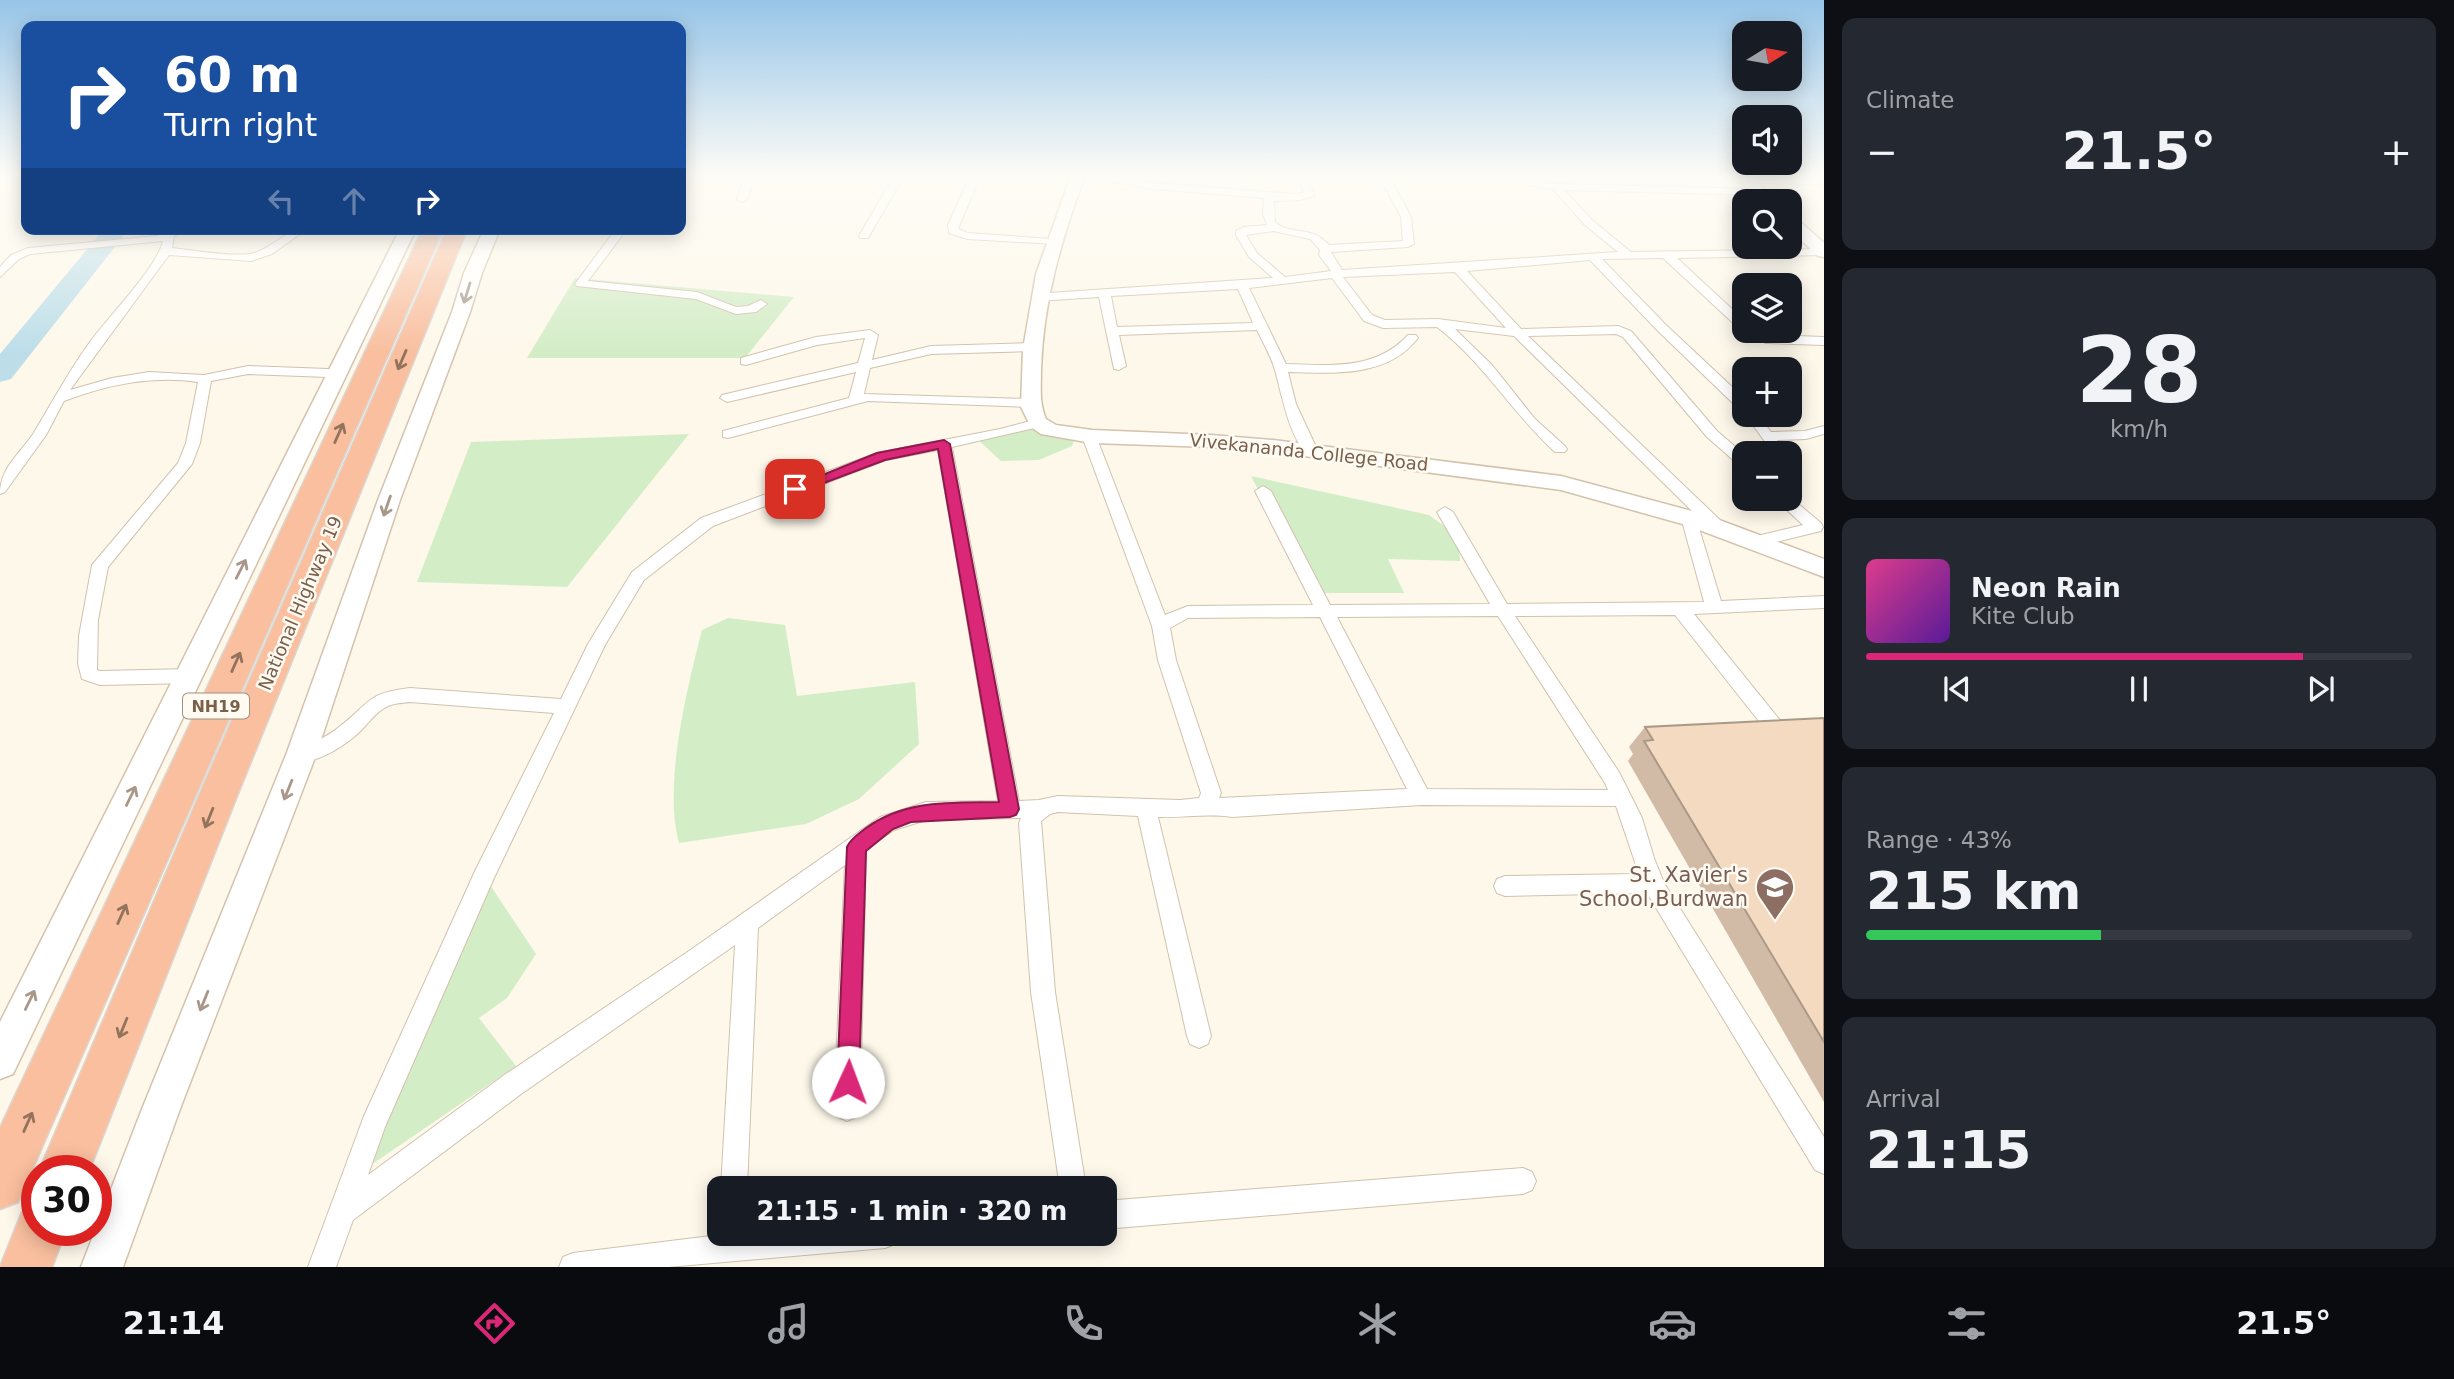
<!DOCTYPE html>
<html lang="en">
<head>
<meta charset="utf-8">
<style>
  :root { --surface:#171b24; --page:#242831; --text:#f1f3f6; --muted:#9ea1a6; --line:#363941; --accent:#db2777 }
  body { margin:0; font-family:"DejaVu Sans",sans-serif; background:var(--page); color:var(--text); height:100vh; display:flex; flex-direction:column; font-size:26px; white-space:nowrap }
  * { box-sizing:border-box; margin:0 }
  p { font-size:23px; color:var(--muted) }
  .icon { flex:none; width:38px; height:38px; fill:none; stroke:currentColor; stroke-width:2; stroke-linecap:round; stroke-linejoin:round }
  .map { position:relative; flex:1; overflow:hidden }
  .drawer { display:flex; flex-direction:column; gap:18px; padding:18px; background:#0d0f14; width:630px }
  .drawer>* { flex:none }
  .top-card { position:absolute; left:21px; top:21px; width:665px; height:214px; border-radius:14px; box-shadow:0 4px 18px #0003; background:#1a4fa0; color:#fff; overflow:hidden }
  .needle { width:46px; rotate:79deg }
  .fabs { position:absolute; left:1732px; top:21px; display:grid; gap:14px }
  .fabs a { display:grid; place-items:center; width:70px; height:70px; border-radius:14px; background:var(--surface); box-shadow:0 4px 18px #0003; font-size:35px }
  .speed { position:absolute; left:21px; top:1155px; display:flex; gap:14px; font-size:35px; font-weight:700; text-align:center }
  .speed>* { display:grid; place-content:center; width:91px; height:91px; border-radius:50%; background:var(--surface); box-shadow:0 4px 18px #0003; line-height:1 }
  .speed .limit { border:10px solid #d22; background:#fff; color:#111 }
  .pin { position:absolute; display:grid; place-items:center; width:60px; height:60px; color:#fff; margin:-30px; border-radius:14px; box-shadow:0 4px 10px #0006 }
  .me { position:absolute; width:77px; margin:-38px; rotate:2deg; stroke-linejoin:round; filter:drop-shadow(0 0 5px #0008) }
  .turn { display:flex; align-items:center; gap:24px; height:147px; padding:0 28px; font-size:32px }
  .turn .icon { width:91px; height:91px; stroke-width:2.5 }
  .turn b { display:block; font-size:49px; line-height:60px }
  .lanes { display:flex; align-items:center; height:66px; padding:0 28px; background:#0003; justify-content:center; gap:35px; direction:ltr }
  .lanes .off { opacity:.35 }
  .big { font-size:52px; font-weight:600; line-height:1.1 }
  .drawer .card { flex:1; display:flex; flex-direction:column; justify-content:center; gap:10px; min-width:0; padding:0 24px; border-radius:14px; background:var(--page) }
  .drawer .dial { align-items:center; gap:0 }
  .dial b { font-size:91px; line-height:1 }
  .song { display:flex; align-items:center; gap:21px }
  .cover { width:84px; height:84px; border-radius:10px; background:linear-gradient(135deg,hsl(330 70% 55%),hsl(270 70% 35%)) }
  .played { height:7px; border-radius:4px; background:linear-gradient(90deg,var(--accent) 80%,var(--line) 80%) }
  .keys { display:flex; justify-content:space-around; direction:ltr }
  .heat { display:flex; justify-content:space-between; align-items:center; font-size:38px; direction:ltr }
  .charge { height:10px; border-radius:5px; background:linear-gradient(90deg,#34c759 43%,var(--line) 0) }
  .trip { position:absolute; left:707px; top:1176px; width:410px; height:70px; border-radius:14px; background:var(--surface); box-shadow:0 4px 18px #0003; font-weight:600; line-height:70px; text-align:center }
  .dock { display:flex; height:112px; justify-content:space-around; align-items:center; background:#090b0e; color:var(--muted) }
  .dock .icon { width:49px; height:49px }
  .dock .selected { color:var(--accent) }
  .dock b { font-size:32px; color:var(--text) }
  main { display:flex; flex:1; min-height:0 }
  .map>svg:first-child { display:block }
  .green { fill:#d3edc7 }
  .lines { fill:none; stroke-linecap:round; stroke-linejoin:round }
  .river { fill:#bddee9; fill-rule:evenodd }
  .street-casing { stroke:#d1c1ae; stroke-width:2 }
  .secondary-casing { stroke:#d4c2ac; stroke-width:3 }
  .highway-casing { stroke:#dcd6d0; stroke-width:3 }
  .street { fill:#fff; fill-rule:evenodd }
  .secondary { fill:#fff; fill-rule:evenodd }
  .highway { fill:#f9bf9f; fill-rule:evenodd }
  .wall { fill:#d2bba6 }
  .building { fill:#f4dac1; stroke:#ab9987; stroke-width:2 }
  .oneway { stroke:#a9988a }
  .oneway2 { stroke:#93735c }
  .route { fill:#db2777; stroke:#8e194d; stroke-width:2 }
  .labels { text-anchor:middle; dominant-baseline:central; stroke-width:5; stroke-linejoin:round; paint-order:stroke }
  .shield { fill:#fffbf2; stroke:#a28e7d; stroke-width:2 }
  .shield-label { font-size:16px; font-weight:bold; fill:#7a604b }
  .street-label { font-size:18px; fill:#7a604b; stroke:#fffbf2 }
  .near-education-label { font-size:21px; fill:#785e54; stroke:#fffbf2; text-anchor:end }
</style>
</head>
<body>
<main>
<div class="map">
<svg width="1824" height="1267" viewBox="0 0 1824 1267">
  <rect width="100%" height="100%" fill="#fdf8ea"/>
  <g class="green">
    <polygon points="575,278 794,297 745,358 527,358"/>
    <polygon points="1040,424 1079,427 1072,446 1039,460 1001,461 974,436"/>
    <polygon points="689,434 567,587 417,582 471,442"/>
    <polygon points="1251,476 1429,515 1458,536 1460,561 1388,559 1404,593 1310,593"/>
    <path d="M728,618l57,7 12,71 118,-14 4,62 -60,55 -53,25 -127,19c-16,-59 8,-154 23,-213z"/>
    <polygon points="484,876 536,954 507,998 479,1018 516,1066 368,1167"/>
  </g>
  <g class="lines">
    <polygon class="river" points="104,229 129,229 11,379 0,382 0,354"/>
    <g class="street-casing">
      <g id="street">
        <polygon points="685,176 696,176 681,188 681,180"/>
        <polygon points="745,176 755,176 747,199 742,202 737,199"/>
        <polygon points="894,176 904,176 868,238 860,238 859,236"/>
        <polygon points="970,176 980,176 958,229 968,233 1051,239 1057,242 1055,244 967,239 949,233 948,225"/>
        <path d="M1080,176h27l48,7 140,11 9,-1 -6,-17h10l6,20 -14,4 -26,1 1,21c15,14 35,2 54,23l74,-4 -2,-24 -22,-41h10l22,41 3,27 -6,3 -77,5 11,18 276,-18 -33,-27 -32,-36 -25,-4 -8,-9h11l4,5 21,3 200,5 5,3 -5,3 -192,-5 29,31 38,31 193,-3v6l-147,3 68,63v10h14l9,4 56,2v8l-58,-2 -21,-9 -82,-76 -61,1 64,66 79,74v12l-5,-1 -82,-79 -68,-71 -123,11 54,58 97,-3 13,5 86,100 28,24v12l-5,-1 -33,-29 -84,-100 -7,-3 -88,2 193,185 2,4 -8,5 -6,-1 -14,-14 26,86 103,-5v12l-130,6 89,110 3,5 -3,5 -7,2 -7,-2 -94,-119 -160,1 104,156 23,46 12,40 10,25 160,254v37l-9,-4 -168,-277 -142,3 -8,-3 -3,-7 3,-7 8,-3 134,-2 -23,-68 -195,-1 -189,12c-25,-4 -49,1 -74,0l53,219 -3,8 -9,4 -9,-4 -3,-8 -49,-220 -80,-4 -8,2 -9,7 14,171 31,196h-26l-29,-196 -12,-169 2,-5 -95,2 -32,10 -28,19 -6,259 -4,9 -9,4 -9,-4 -4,-9 11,-243 -87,63 -11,260h-26l14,-243 -214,149 -168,126 -17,47h-28l56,-151 112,-247 78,-156 -144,-11c-9,1 -19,1 -27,7 -11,7 -18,19 -28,27 -14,12 -43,30 -61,25l-3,-6 3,-6c16,-5 32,-11 45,-22 32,-24 26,-34 71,-39l151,11 27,-55 44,-72 69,-54 176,-65 123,-24 38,-10 5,1v6l-91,21 67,354 20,-1 19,-4 122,4 19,-2 2,-5 -43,-133 -6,-34 -70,-190 2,-3h10l2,3 69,179 23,-9 125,-1 -58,-114 8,-5 8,5 59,114 160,-1 -53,-92 8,-5 8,5 54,92 197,-2 -23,-85 2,-4h11l-180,-177 -59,-7 37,36 43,54 30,27 2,3 -2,3h-10c-43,-39 -72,-90 -118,-125l-54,1 -19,-7 -32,-43 -83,10 37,76c44,1 89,7 122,-29h8l2,3c-31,40 -84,35 -130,34l8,32 21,45 -2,3 -5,1c-19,-5 -30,-66 -35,-83 -4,-14 -12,-27 -18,-40l-138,5 7,31 -7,4 -5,-1 -15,-72 -61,4 -6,-4 2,-3 239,-16 -24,-21 -13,-22v-4l8,-4 23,-2 -4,-12 1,-15 -109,-9zM1273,231l37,8 10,11 -1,5 12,16 -46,6 -28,-24 -11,-18zM1455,272l51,56 -68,-9 -53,1 -13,-5 -29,-38zM1238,289l15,34 -136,4 -6,-31zM938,450l60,351 -72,1 -46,15 -191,134 -186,125 -135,99 17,-48 109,-249 111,-233 39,-65 69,-54 173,-66zM1498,616l107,167 3,7 -181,-1 -90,-172zM1320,617l87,172 -188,9 2,-5 -45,-133 -6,-32 18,-10z"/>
        <polygon points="1747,177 1824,179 1824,185 1743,182 1743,178"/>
        <path d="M172,229h15l-13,7 -2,12c19,2 66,10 82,5 20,-6 32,-24 53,-24l-35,25 -21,7 -82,-6 -99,135 42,-12 37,-6 55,3 44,-9 80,3 7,4 -7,4 -80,-3 -37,7 -11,62 -8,21 -84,103 -10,53 -1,50 3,1 91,-2 6,2 3,5 -3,5 -6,2 -91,2 -18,-6 -4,-15 1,-28 13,-71 86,-102 8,-20 12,-61c-47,-7 -91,3 -134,19l-18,34 -41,57 -5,2c0,-26 19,-39 33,-60 19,-31 35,-62 57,-92 18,-25 66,-73 73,-101l-133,13 -11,5 -19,18v-10l11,-12 17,-7 129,-12z"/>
        <polygon points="616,229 627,229 588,281 697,292 736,307 748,306 761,300 767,304 756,312 736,314 696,299 577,286 575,284"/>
        <polygon points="870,330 878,335 872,360 931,346 1031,343 1037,347 1031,351 931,354 870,368 864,394 1030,399 1037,403 1030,407 868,401 728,438 723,437 723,431 849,398 856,372 727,402 720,398 722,395 858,363 865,338 817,345 746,365 741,364 741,358 816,337"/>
        <polygon points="1745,414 1758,415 1771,432 1805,431 1824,426 1824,434 1806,439 1777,440 1787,453 1773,453"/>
        <polygon points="1790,467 1797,471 1796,476 1790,477"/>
        <polygon points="1790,497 1821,523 1823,527 1821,531 1759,546 1753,545 1751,541 1753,537 1803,525 1775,499"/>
        <polygon points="1523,1168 1532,1172 1536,1181 1532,1190 1523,1194 1104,1229 1104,1201"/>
        <polygon points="727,1234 899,1234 895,1244 885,1248 668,1267 559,1267 563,1257 573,1253"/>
      </g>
    </g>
    <g class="secondary-casing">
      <g id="secondary">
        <path d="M1071,176h14c-24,64 -42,126 -44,195 0,16 -2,32 5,48l10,6 36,5 119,5 62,5 288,36 142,38 121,45v18l-138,-52 -125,-35 -257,-34 -93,-9 -119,-4 -51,-9 -10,-7 -10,-20 2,-58 13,-75z"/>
        <polygon points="1737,176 1752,176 1775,201 1759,201"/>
        <polygon points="1790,216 1796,218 1824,243 1824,257 1818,256 1790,230"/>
        <polygon points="400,229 416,229 13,1074 0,1079 0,1022"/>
        <polygon points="484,229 500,229 482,273 470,312 400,500 316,755 180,1109 123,1267 81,1267 142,1109 286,755 378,500 452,312 464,273"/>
      </g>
    </g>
    <g class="highway-casing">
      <g id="highway">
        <polygon points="423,229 443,229 18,1202 0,1209 0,1128"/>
        <polygon points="447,229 467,229 239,791 89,1171 39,1171 201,791"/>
        <polygon points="37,1205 37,1230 66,1230 52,1267 0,1267 22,1212"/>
      </g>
    </g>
    <use href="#street" class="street"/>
    <use href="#secondary" class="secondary"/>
    <use href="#highway" class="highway"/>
  </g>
  <polygon class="wall" points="1824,718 1824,1102 1628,761 1633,754 1629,747 1645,727"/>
  <polygon class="building" points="1824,718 1824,1042 1644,741 1653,740 1645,727"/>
  <defs><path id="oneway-shaft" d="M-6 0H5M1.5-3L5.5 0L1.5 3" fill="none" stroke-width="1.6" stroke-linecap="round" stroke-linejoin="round" transform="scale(1.75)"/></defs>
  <g class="oneway">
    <use href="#oneway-shaft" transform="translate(467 293) rotate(107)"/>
    <use href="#oneway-shaft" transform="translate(387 506) rotate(109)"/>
    <use href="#oneway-shaft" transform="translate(241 569) rotate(-63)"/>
    <use href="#oneway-shaft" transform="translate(288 790) rotate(112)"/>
    <use href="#oneway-shaft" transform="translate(131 796) rotate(-64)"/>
    <use href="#oneway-shaft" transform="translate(30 1000) rotate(-64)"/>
    <use href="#oneway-shaft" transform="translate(204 1001) rotate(112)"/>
  </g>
  <g class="oneway2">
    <use href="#oneway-shaft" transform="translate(402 360) rotate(113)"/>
    <use href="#oneway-shaft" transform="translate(339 433) rotate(-66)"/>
    <use href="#oneway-shaft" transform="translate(236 662) rotate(-66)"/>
    <use href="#oneway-shaft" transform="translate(209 818) rotate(112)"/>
    <use href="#oneway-shaft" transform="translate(122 914) rotate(-66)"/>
    <use href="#oneway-shaft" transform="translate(123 1028) rotate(112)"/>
    <use href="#oneway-shaft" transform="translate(28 1122) rotate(-66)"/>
  </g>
  <linearGradient id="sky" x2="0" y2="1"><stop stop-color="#97c5e8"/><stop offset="0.5" stop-color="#fefcf6"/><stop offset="1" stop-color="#fefcf6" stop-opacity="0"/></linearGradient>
  <rect width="1824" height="353" fill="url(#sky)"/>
  <path class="route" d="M944,440l6,4 69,365 -3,6 -6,2 -99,5 -18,7 -27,22 -7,231 -3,8 -8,4 -8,-4 -3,-8 10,-235c4,-9 12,-13 19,-19 40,-29 86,-25 133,-26l-61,-353 -53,11 -85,32h-10l-2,-3 89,-36z"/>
  <defs>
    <g id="school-pin" transform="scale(2.0125)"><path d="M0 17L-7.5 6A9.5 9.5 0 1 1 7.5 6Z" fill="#8d6e63" stroke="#fffbf2"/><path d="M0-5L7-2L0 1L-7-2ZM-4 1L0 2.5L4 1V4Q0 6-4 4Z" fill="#fff"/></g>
  </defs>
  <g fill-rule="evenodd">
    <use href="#school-pin" x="1775" y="887"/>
  </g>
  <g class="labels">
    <rect class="shield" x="183" y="693.5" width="66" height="25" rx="5"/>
    <g class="shield-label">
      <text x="216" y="706">NH19</text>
    </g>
    <g class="street-label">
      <text transform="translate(1309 452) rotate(6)">Vivekananda College Road</text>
      <text transform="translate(300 603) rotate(-67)">National Highway 19</text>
    </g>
    <g class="near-education-label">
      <text x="1748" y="875">St. Xavier's<tspan x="1748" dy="24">School,Burdwan</tspan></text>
    </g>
  </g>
</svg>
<div class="fabs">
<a><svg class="needle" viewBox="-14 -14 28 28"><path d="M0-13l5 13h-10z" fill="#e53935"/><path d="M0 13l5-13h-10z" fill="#9ea1a6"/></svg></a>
<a><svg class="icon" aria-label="sound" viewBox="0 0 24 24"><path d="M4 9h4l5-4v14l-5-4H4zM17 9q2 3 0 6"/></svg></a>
<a><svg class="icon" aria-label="search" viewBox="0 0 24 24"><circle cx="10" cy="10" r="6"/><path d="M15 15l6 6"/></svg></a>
<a><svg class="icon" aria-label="layers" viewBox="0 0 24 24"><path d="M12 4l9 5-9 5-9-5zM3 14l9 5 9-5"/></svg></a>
<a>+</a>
<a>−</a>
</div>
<div class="speed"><div class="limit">30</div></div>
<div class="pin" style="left:795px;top:489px;background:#d93025"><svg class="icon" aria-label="arrive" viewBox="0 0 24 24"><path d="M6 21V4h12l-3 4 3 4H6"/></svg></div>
<svg class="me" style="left:848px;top:1082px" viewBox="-20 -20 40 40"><circle r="19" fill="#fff"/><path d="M0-13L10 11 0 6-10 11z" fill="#db2777"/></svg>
<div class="trip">21:15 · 1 min · 320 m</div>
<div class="top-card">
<div class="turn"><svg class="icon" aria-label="right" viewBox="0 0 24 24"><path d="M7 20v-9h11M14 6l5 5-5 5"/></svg><div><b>60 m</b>Turn right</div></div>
<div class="lanes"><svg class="icon off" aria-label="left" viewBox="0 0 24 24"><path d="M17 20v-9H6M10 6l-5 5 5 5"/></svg><svg class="icon off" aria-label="ahead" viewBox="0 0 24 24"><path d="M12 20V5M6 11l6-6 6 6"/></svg><svg class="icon" aria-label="right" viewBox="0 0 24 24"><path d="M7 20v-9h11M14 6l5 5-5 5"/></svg></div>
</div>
</div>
<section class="drawer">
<div class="card"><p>Climate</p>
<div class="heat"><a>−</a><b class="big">21.5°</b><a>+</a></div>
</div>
<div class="card dial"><b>28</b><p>km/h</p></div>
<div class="card">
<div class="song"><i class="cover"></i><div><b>Neon Rain</b><p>Kite Club</p></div></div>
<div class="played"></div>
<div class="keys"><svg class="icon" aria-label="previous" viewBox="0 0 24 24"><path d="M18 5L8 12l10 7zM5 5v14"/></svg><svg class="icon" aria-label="pause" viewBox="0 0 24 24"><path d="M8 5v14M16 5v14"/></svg><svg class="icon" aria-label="next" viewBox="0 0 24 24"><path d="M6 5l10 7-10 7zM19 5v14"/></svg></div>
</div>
<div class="card"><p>Range · 43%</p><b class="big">215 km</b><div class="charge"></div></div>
<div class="card"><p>Arrival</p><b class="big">21:15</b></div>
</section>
</main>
<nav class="dock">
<b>21:14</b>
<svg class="icon selected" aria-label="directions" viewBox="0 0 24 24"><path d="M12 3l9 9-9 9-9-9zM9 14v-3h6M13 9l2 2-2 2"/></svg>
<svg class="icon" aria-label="music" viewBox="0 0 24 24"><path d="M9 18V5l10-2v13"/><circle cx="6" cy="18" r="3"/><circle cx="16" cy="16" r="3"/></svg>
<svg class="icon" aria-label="phone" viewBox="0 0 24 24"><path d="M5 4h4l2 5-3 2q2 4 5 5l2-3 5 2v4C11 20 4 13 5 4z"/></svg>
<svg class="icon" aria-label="climate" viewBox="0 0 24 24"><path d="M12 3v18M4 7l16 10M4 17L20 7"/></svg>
<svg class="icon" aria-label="car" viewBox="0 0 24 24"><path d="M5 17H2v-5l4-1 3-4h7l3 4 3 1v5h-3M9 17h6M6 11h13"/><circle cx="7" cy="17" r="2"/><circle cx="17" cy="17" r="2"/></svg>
<svg class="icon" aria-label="filters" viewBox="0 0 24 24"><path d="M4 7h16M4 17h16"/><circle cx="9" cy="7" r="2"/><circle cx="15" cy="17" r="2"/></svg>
<b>21.5°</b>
</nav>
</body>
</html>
